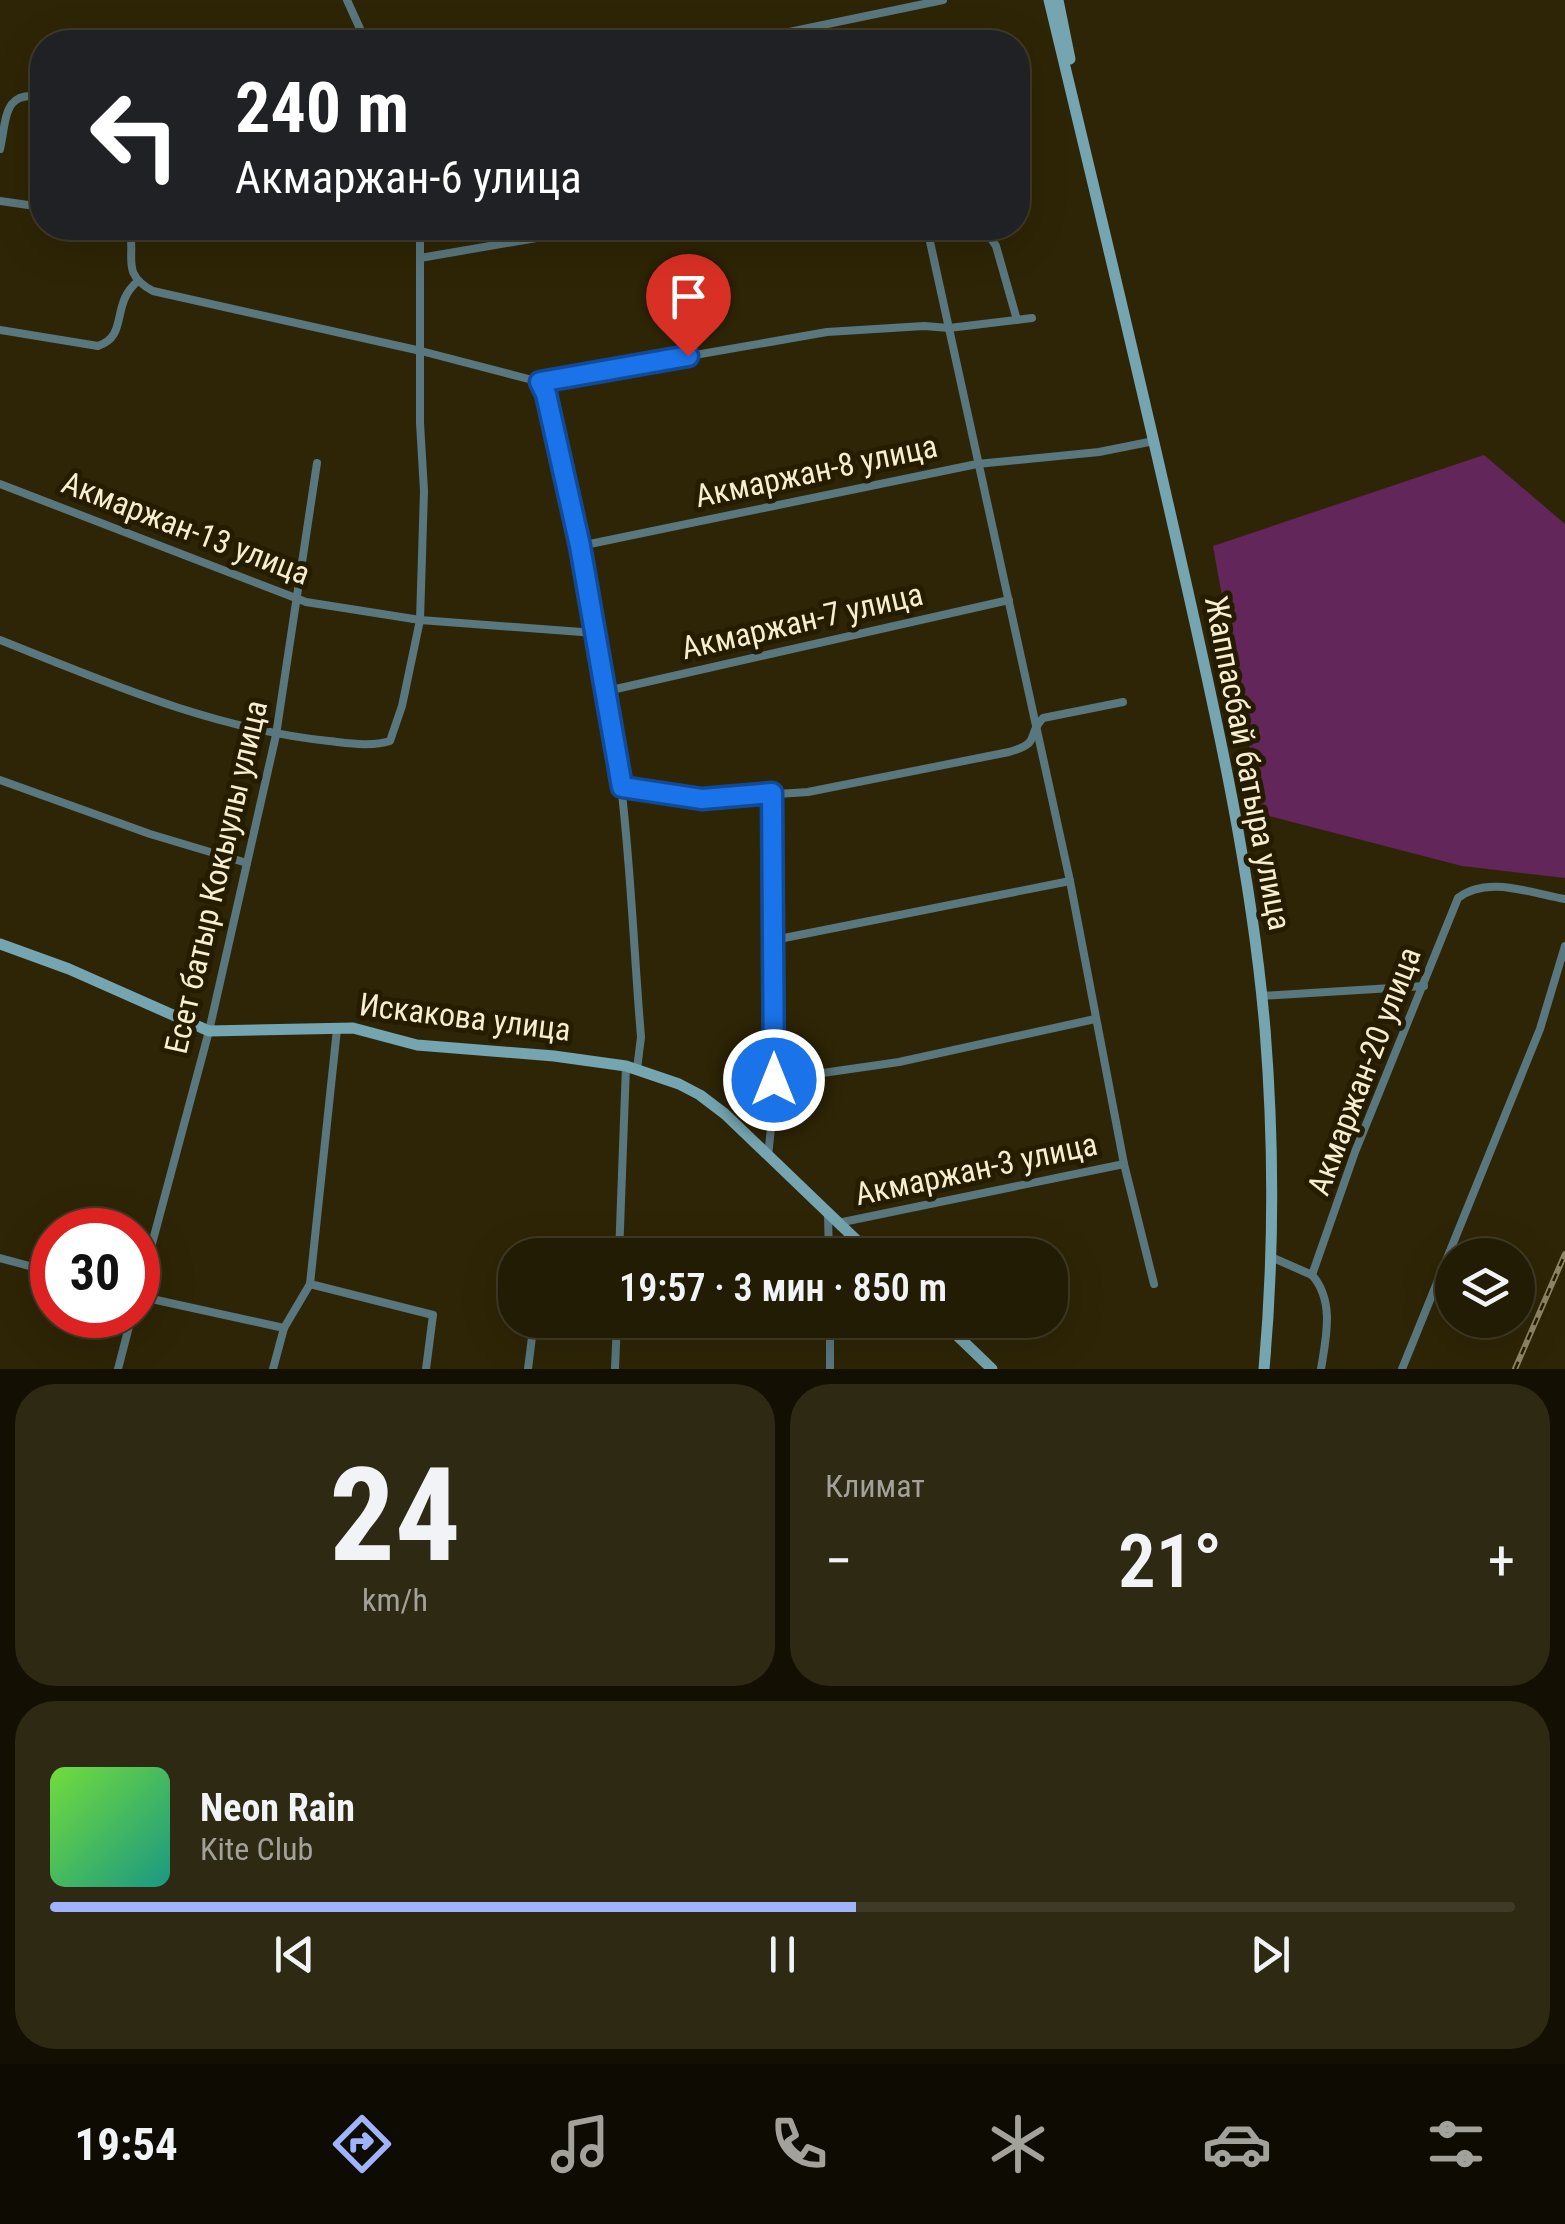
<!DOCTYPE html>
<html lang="ru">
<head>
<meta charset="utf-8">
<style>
  :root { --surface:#221c04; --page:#2e2913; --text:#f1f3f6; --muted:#a2a19a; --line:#3f3a26; --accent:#a0b3fd }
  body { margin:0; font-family:"Roboto Condensed",sans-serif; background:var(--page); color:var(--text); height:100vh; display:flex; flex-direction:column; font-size:38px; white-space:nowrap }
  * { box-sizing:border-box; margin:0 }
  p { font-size:32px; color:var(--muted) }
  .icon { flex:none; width:55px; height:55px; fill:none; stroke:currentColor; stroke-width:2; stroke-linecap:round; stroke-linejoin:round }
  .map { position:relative; height:1369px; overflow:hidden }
  .side { display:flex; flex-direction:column; gap:15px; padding:15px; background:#130f02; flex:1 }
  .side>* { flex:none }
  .hud { position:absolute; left:30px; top:30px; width:1000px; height:210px; border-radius:40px; box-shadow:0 10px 40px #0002,0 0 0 2px var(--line); background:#202124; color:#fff; overflow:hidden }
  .controls { position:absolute; left:1435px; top:1238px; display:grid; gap:20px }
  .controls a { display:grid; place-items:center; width:100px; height:100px; border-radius:50%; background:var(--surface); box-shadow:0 10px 40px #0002,0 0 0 2px var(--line); font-size:50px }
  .speed { position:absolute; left:30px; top:1208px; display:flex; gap:20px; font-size:50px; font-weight:700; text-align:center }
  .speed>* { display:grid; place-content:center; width:130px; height:130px; border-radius:50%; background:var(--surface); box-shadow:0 10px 40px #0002,0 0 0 2px var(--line); line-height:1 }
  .speed .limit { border:15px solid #d22; background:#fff; color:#111 }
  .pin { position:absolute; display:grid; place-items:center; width:85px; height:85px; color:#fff; margin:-102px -42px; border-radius:50% 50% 50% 0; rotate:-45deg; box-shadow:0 0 10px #0007 }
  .pin .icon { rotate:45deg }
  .me { position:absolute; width:110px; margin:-55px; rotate:0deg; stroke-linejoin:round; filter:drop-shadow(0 0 8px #0008) }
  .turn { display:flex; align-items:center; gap:35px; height:210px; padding:0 40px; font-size:45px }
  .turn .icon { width:130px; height:130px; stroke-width:2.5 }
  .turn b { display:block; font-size:70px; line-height:85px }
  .big { font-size:75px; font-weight:600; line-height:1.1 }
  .side .tile { flex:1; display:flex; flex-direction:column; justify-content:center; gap:15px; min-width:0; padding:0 35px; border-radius:40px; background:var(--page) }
  .side .dial { align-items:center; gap:0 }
  .dial b { font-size:130px; line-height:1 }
  .song { display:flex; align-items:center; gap:30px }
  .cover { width:120px; height:120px; border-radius:15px; background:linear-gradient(135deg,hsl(100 70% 55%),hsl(170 70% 35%)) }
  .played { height:10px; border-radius:5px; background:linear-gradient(90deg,var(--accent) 55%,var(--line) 55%) }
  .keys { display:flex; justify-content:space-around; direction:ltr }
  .heat { display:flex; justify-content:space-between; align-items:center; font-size:55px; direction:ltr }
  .side .tiles { flex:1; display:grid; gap:15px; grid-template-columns:1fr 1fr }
  .tile:last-child { grid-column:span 2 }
  .trip { position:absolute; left:498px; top:1238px; width:570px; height:100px; border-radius:40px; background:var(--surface); box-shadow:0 10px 40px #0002,0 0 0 2px var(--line); font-weight:600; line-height:100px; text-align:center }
  .menu { display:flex; height:160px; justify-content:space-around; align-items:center; background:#0e0b02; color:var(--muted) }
  .menu .icon { width:70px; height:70px }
  .menu .current { color:var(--accent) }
  .menu b { font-size:45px; color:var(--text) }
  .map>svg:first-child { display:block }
  .green { fill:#62265a }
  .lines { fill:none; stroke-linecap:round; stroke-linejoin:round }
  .street { stroke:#59777e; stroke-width:8 }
  .secondary { stroke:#74a5b0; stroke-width:11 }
  .rail-casing { stroke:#8e8566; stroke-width:6 }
  .rail { stroke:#251c00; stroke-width:2.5; stroke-dasharray:8; stroke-linecap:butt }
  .route-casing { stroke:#114b97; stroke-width:25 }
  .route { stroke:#1a73e8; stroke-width:18 }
  .labels { text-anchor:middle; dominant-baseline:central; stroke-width:10; stroke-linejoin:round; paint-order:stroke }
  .street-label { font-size:32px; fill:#f7eed0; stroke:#251c00 }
</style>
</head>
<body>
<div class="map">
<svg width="1565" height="1369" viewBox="0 0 1565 1369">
  <rect width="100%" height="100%" fill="#2e2506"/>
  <polygon class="green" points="1484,455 1565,524 1565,878 1462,866 1261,814 1213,546"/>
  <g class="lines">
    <g class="street">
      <polyline points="347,0 366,42"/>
      <polyline points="741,42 943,0"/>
      <path d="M0,149c7,-31 3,-59 42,-52"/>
      <polyline points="0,201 42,207"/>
      <path d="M129,228c8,28 -10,45 24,63l268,60 119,31 287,-50 97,-6 25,2 83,-10"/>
      <polyline points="927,228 1070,881 1124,1164 1154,1284"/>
      <polyline points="984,228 996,246 1017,320"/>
      <polyline points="420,258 594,228"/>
      <path d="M0,330l98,16c31,-10 12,-42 40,-65"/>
      <path d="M540,382l7,12c28,130 58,260 74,391 10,84 13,169 20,252l-4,32"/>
      <polyline points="0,484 306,602 420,620 595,633"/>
      <polyline points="580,546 977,464 1099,452 1154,441"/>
      <path d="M0,640c108,43 213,89 329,101 19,2 42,6 61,0l12,-35 18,-86 4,-129 -4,-68v-195"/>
      <polyline points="607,691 1009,600"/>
      <polyline points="0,780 150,834 247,863"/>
      <path d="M621,787l80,12 107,-7 201,-40c34,-10 16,-15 34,-34l80,-16"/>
      <polyline points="774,940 1070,881"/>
      <polyline points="1261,996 1424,986"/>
      <polyline points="774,1080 899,1062 1095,1019"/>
      <polyline points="768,1156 773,1109 772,793"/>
      <polyline points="828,1215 829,1255"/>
      <polyline points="838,1223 1124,1164"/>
      <polyline points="619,1255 626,1066"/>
      <polyline points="1271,1257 1312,1275"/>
      <polyline points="0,1258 52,1272"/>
      <polyline points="310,1284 433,1315 426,1369"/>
      <polyline points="138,1296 209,1031 276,735 317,463"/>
      <polyline points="138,1296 284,1328"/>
      <polyline points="830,1320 830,1369"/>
      <polyline points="118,1369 132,1315"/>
      <polyline points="273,1369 284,1328 310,1284 337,1029"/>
      <polyline points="528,1369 534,1321"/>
      <polyline points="615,1369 617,1320"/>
      <path d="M1321,1369c5,-31 14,-68 -9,-94l43,-123 103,-254c29,-23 72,-5 107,1"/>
      <polyline points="1402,1369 1540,1029 1565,946"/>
    </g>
    <g class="secondary">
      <path d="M1049,0c46,191 92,382 135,574 34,150 68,302 81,455 9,112 9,228 -1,340"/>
      <polyline points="1058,0 1070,59"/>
      <polyline points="0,944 69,969 209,1031 353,1028 417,1045 554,1056 626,1066 679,1084 700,1095 725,1114 872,1255"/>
      <polyline points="941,1320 992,1369"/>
    </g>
    <g class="rail-casing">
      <polyline id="rail" points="1515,1369 1565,1254"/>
    </g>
    <use href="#rail" class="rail"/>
  </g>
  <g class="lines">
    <g class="route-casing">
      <polyline id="route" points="688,356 540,382 546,394 580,546 622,787 702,799 772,793 774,1080"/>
    </g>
    <use href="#route" class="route"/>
  </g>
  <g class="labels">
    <g class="street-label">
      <text transform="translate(816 471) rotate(-12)">Акмаржан-8 улица</text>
      <text transform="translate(186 528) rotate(21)">Акмаржан-13 улица</text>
      <text transform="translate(802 621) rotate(-13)">Акмаржан-7 улица</text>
      <text transform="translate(1248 763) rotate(79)">Жаппасбай батыра улица</text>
      <text transform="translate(216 877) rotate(-77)">Есет батыр Кокыулы улица</text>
      <text transform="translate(465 1017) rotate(7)">Искакова улица</text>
      <text transform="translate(1364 1071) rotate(-69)">Акмаржан-20 улица</text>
      <text transform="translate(976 1169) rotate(-12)">Акмаржан-3 улица</text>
    </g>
  </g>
</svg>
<div class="controls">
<a><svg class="icon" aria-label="layers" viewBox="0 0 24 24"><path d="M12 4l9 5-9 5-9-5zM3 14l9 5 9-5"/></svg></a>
</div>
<div class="speed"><div class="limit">30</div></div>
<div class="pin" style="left:688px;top:356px;background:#d93025"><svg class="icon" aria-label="arrive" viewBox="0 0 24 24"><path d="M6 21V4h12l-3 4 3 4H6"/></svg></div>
<svg class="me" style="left:774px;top:1080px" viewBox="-20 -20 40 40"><circle r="17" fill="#1a73e8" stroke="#fff" stroke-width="3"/><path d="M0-11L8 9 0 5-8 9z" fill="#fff"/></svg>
<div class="trip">19:57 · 3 мин · 850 m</div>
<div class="hud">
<div class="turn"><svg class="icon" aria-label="left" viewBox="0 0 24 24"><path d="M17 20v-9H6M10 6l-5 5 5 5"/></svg><div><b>240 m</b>Акмаржан-6 улица</div></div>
</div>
</div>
<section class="side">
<div class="tiles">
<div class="tile dial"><b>24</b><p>km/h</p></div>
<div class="tile"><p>Климат</p>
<div class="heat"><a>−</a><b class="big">21°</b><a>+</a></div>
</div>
<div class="tile">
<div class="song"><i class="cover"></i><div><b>Neon Rain</b><p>Kite Club</p></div></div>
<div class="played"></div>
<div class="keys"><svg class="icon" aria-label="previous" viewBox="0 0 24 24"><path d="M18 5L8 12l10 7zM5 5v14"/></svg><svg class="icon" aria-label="pause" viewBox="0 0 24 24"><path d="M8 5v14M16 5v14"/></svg><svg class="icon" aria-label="next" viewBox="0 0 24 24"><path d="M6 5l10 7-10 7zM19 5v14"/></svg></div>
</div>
</div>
</section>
<nav class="menu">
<b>19:54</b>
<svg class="icon current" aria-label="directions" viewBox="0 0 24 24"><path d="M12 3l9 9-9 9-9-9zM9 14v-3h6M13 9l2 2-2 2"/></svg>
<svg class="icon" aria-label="music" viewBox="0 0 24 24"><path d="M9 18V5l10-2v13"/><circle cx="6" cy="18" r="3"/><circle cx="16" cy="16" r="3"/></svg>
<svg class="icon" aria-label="phone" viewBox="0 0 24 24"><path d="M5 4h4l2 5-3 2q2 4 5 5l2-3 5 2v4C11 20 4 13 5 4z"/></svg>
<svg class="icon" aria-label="climate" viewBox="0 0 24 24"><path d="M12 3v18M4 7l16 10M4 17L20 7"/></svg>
<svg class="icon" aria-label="car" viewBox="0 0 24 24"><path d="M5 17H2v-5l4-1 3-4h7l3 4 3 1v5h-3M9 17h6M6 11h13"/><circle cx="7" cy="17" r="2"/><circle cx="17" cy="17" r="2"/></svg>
<svg class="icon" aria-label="filters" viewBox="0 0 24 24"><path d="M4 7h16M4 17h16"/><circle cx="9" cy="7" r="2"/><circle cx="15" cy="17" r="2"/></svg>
</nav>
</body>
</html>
